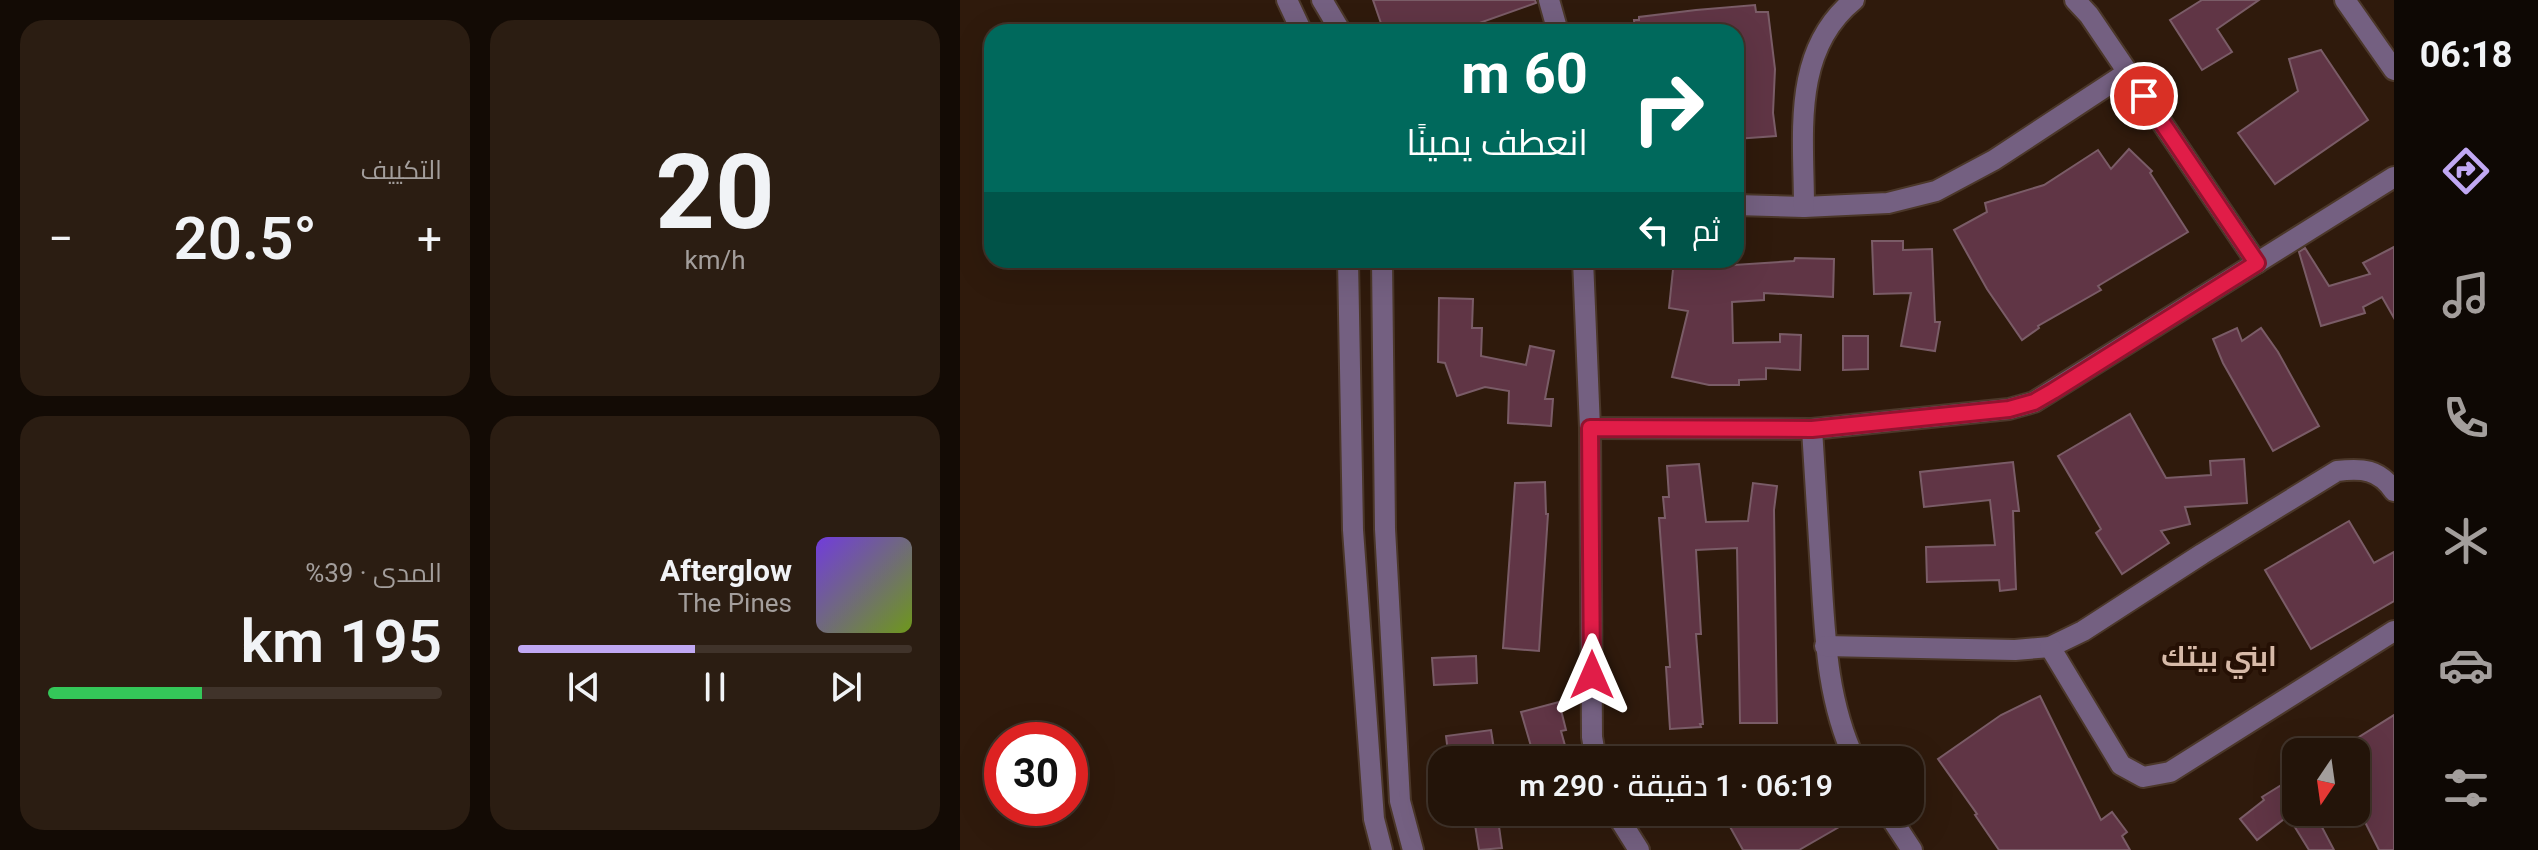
<!DOCTYPE html>
<html lang="ar">
<head>
<meta charset="utf-8">
<style>
  :root { --surface:#231409; --page:#2b1d12; --text:#f1f3f6; --muted:#a39e9c; --line:#40332a; --accent:#c0a8f3 }
  body { margin:0; font-family:Roboto,Cairo,sans-serif; background:var(--page); color:var(--text); direction:rtl; height:100vh; display:flex; flex-direction:column; font-size:30px; white-space:nowrap }
  * { box-sizing:border-box; margin:0 }
  p { font-size:26px; color:var(--muted) }
  .icon { flex:none; width:44px; height:44px; fill:none; stroke:currentColor; stroke-width:2; stroke-linecap:round; stroke-linejoin:round }
  .map { position:relative; flex:1; overflow:hidden; direction:ltr }
  .side { display:flex; flex-direction:column; gap:20px; padding:20px; background:#130b05; width:960px }
  .side>* { flex:none }
  .hud { position:absolute; left:24px; top:24px; width:760px; height:244px; border-radius:24px; box-shadow:0 8px 32px #0002,0 0 0 2px var(--line); direction:rtl; background:#00695c; color:#fff; overflow:hidden }
  .needle { width:52px; rotate:193deg }
  .fabs { position:absolute; left:1322px; top:738px; display:grid; gap:16px }
  .fabs a { display:grid; place-items:center; width:88px; height:88px; border-radius:16px; background:var(--surface); box-shadow:0 8px 32px #0002,0 0 0 2px var(--line); font-size:40px }
  .speed { position:absolute; left:24px; top:722px; display:flex; gap:16px; font-size:40px; font-weight:700; text-align:center }
  .speed>* { display:grid; place-content:center; width:104px; height:104px; border-radius:50%; background:var(--surface); box-shadow:0 8px 32px #0002,0 0 0 2px var(--line); line-height:1 }
  .speed .limit { border:12px solid #d22; background:#fff; color:#111 }
  .pin { position:absolute; display:grid; place-items:center; width:68px; height:68px; color:#fff; margin:-34px; border:4px solid #fff; border-radius:50%; box-shadow:0 2px 8px #0007 }
  .me { position:absolute; width:88px; margin:-44px; rotate:0deg; stroke-linejoin:round; filter:drop-shadow(0 0 6px #0008) }
  .turn { display:flex; align-items:center; gap:28px; height:168px; padding:0 24px; font-size:36px }
  .turn .icon { width:104px; height:104px; stroke-width:2.5 }
  .turn b { display:block; font-size:56px; line-height:68px }
  .then { display:flex; align-items:center; height:76px; padding:0 24px; background:#0003; gap:16px; font-size:30px }
  .big { font-size:60px; font-weight:600; line-height:1.1 }
  .side .widget { flex:1; display:flex; flex-direction:column; justify-content:center; gap:12px; min-width:0; padding:0 28px; border-radius:24px; background:var(--page) }
  .side .dial { align-items:center; gap:0 }
  .dial b { font-size:104px; line-height:1 }
  .song { display:flex; align-items:center; gap:24px }
  .cover { width:96px; height:96px; border-radius:12px; background:linear-gradient(135deg,hsl(260 70% 55%),hsl(80 70% 35%)) }
  .played { height:8px; border-radius:4px; background:linear-gradient(90deg,var(--accent) 45%,var(--line) 45%) }
  .keys { display:flex; justify-content:space-around; direction:ltr }
  .heat { display:flex; justify-content:space-between; align-items:center; font-size:44px; direction:ltr }
  .charge { height:12px; border-radius:6px; background:linear-gradient(90deg,#34c759 39%,var(--line) 0) }
  .side .tiles { flex:1; display:grid; gap:20px; grid-template-columns:repeat(2,1fr) }
  .trip { position:absolute; left:468px; top:746px; width:496px; height:80px; border-radius:24px; background:var(--surface); box-shadow:0 8px 32px #0002,0 0 0 2px var(--line); font-weight:600; line-height:80px; text-align:center; direction:rtl }
  main { display:flex; flex:1; min-height:0 }
  .tab-bar { display:flex; flex-direction:column; width:144px; justify-content:space-around; align-items:center; background:#0e0804; color:var(--muted) }
  .tab-bar .icon { width:56px; height:56px }
  .tab-bar .selected { color:var(--accent) }
  .tab-bar b { font-size:36px; color:var(--text) }
  .map>svg:first-child { display:block }
  .building { fill:#603545; stroke:#7a5c67; stroke-width:2 }
  .lines { fill:none; stroke-linecap:round; stroke-linejoin:round }
  .minor-casing { stroke:#4b3729; stroke-width:24 }
  .minor { stroke:#746081; stroke-width:20 }
  .route-casing { stroke:#92132f; stroke-width:20 }
  .route { stroke:#e11d48; stroke-width:14 }
  .labels { text-anchor:middle; dominant-baseline:central; stroke-width:8; stroke-linejoin:round; paint-order:stroke }
  .district-label { font-size:28px; font-weight:bold; fill:#d7baa8; stroke:#251004 }
</style>
</head>
<body>
<main>
<nav class="tab-bar">
<b>06:18</b>
<svg class="icon selected" aria-label="directions" viewBox="0 0 24 24"><path d="M12 3l9 9-9 9-9-9zM9 14v-3h6M13 9l2 2-2 2"/></svg>
<svg class="icon" aria-label="music" viewBox="0 0 24 24"><path d="M9 18V5l10-2v13"/><circle cx="6" cy="18" r="3"/><circle cx="16" cy="16" r="3"/></svg>
<svg class="icon" aria-label="phone" viewBox="0 0 24 24"><path d="M5 4h4l2 5-3 2q2 4 5 5l2-3 5 2v4C11 20 4 13 5 4z"/></svg>
<svg class="icon" aria-label="climate" viewBox="0 0 24 24"><path d="M12 3v18M4 7l16 10M4 17L20 7"/></svg>
<svg class="icon" aria-label="car" viewBox="0 0 24 24"><path d="M5 17H2v-5l4-1 3-4h7l3 4 3 1v5h-3M9 17h6M6 11h13"/><circle cx="7" cy="17" r="2"/><circle cx="17" cy="17" r="2"/></svg>
<svg class="icon" aria-label="filters" viewBox="0 0 24 24"><path d="M4 7h16M4 17h16"/><circle cx="9" cy="7" r="2"/><circle cx="15" cy="17" r="2"/></svg>
</nav>
<div class="map">
<svg width="1434" height="850" viewBox="0 0 1434 850">
  <rect width="100%" height="100%" fill="#2f1a0c"/>
  <g class="building">
    <polygon points="413,0 575,0 576,3 494,32 424,32"/>
    <polygon points="1242,0 1299,0 1257,29 1272,52 1242,70 1210,20"/>
    <polygon points="795,5 796,12 808,12 815,69 813,113 816,136 776,139 776,32 675,32 674,20 679,20 679,17 736,10"/>
    <polygon points="1361,50 1408,120 1315,184 1278,133 1338,91 1329,59"/>
    <polygon points="1169,149 1192,171 1190,173 1228,232 1138,286 1141,290 1078,326 1079,328 1062,340 1027,289 994,230 1027,212 1025,203 1084,185 1138,150 1151,169"/>
    <polygon points="912,241 943,241 943,250 972,249 975,322 980,322 975,351 941,346 951,293 914,294"/>
    <polygon points="1434,247 1434,318 1422,297 1403,307 1405,313 1361,326 1339,252 1345,248 1369,286 1410,274 1403,263"/>
    <polygon points="835,258 874,259 873,297 804,293 804,300 772,302 773,343 820,342 820,334 841,335 840,370 806,368 806,379 779,380 779,385 749,385 712,377 728,311 709,308 714,260 754,265 754,260 774,260 774,265 834,261"/>
    <polygon points="479,298 513,299 512,328 522,328 521,356 566,365 570,346 594,351 585,399 593,399 591,426 548,423 549,391 525,387 497,396 485,363 478,362"/>
    <polygon points="1277,328 1282,341 1301,328 1318,352 1359,426 1313,451 1263,363 1253,339"/>
    <polygon points="883,336 908,336 908,369 883,370"/>
    <polygon points="1170,414 1206,478 1251,475 1250,461 1284,459 1287,503 1225,507 1230,524 1201,531 1209,543 1162,574 1136,533 1141,529 1098,456"/>
    <polygon points="1053,462 1059,511 1053,511 1056,589 1040,591 1039,580 967,582 966,547 1035,545 1030,500 964,507 960,472"/>
    <polygon points="739,464 746,522 788,521 793,483 817,486 814,510 817,723 780,723 777,548 736,550 741,634 736,634 743,724 740,724 741,727 710,729 706,667 710,667 699,518 705,518 703,497 709,497 707,466"/>
    <polygon points="585,482 586,514 588,514 579,651 543,648 555,483"/>
    <polygon points="1389,521 1414,563 1434,552 1434,601 1351,649 1305,570"/>
    <polygon points="516,656 517,683 474,685 472,658"/>
    <polygon points="1080,696 1141,820 1152,812 1167,832 1162,836 1170,850 1039,850 1015,815 1017,814 978,759 1041,715"/>
    <polygon points="599,702 606,730 601,731 609,760 575,760 561,712"/>
    <polygon points="1434,715 1434,850 1419,850 1396,804 1396,752 1375,752"/>
    <polygon points="531,730 535,756 530,757 530,760 489,760 486,736"/>
    <polygon points="1336,776 1336,810 1334,812 1354,812 1374,850 1349,850 1328,816 1297,840 1280,819 1304,800 1302,797"/>
    <polygon points="513,812 537,812 542,848 519,850"/>
    <polygon points="782,812 905,812 839,850 783,850 764,816 782,816"/>
  </g>
  <g class="lines">
    <g class="minor-casing">
      <g id="minor">
        <polyline points="327,0 342,32"/>
        <polyline points="362,0 381,32"/>
        <polyline points="589,0 598,32"/>
        <polyline points="1115,0 1129,15 1297,263"/>
        <polyline points="1385,0 1434,70"/>
        <polyline points="776,205 844,207 928,203 976,191 1034,160 1168,72"/>
        <path d="M844,207c0,-72 -13,-156 50,-207"/>
        <polyline points="388,260 393,530 414,819 422,850"/>
        <polyline points="422,260 425,529 440,801 453,850"/>
        <polyline points="623,260 630,428 632,737 636,760"/>
        <polyline points="630,428 852,429 1049,409 1074,402 1434,177"/>
        <path d="M852,429c3,48 6,96 9,143 4,65 6,129 34,188"/>
        <path d="M865,646l190,4 35,-3 33,-16 119,-77 135,-83c25,-3 42,-2 57,20"/>
        <polyline points="1090,647 1161,765 1183,777 1210,772 1434,631"/>
        <polyline points="655,812 679,850"/>
        <polyline points="927,812 952,850"/>
      </g>
    </g>
    <use href="#minor" class="minor"/>
  </g>
  <g class="lines">
    <g class="route-casing">
      <polyline id="route" points="632,675 630,428 852,429 1049,409 1074,402 1093,391 1297,263 1184,96"/>
    </g>
    <use href="#route" class="route"/>
  </g>
  <g class="labels">
    <g class="district-label">
      <text x="1259" y="656">ابني بيتك</text>
    </g>
  </g>
</svg>
<div class="fabs">
<a><svg class="needle" viewBox="-14 -14 28 28"><path d="M0-13l5 13h-10z" fill="#e53935"/><path d="M0 13l5-13h-10z" fill="#a39e9c"/></svg></a>
</div>
<div class="speed"><div class="limit">30</div></div>
<div class="pin" style="left:1184px;top:96px;background:#d93025"><svg class="icon" aria-label="arrive" viewBox="0 0 24 24"><path d="M6 21V4h12l-3 4 3 4H6"/></svg></div>
<svg class="me" style="left:632px;top:675px" viewBox="-20 -20 40 40"><path d="M0-17L14 15 0 8-14 15z" fill="#e11d48" stroke="#fff" stroke-width="4"/></svg>
<div class="trip">06:19 · 1 دقيقة · 290 m</div>
<div class="hud">
<div class="turn"><svg class="icon" aria-label="right" viewBox="0 0 24 24"><path d="M7 20v-9h11M14 6l5 5-5 5"/></svg><div><b>60 m</b>انعطف يمينًا</div></div>
<div class="then">ثم<svg class="icon" aria-label="left" viewBox="0 0 24 24"><path d="M17 20v-9H6M10 6l-5 5 5 5"/></svg></div>
</div>
</div>
<section class="side">
<div class="tiles">
<div class="widget dial"><b>20</b><p>km/h</p></div>
<div class="widget"><p>التكييف</p>
<div class="heat"><a>−</a><b class="big">20.5°</b><a>+</a></div>
</div>
<div class="widget">
<div class="song"><i class="cover"></i><div><b>Afterglow</b><p>The Pines</p></div></div>
<div class="played"></div>
<div class="keys"><svg class="icon" aria-label="previous" viewBox="0 0 24 24"><path d="M18 5L8 12l10 7zM5 5v14"/></svg><svg class="icon" aria-label="pause" viewBox="0 0 24 24"><path d="M8 5v14M16 5v14"/></svg><svg class="icon" aria-label="next" viewBox="0 0 24 24"><path d="M6 5l10 7-10 7zM19 5v14"/></svg></div>
</div>
<div class="widget"><p>المدى · 39%</p><b class="big">195 km</b><div class="charge"></div></div>
</div>
</section>
</main>
</body>
</html>
